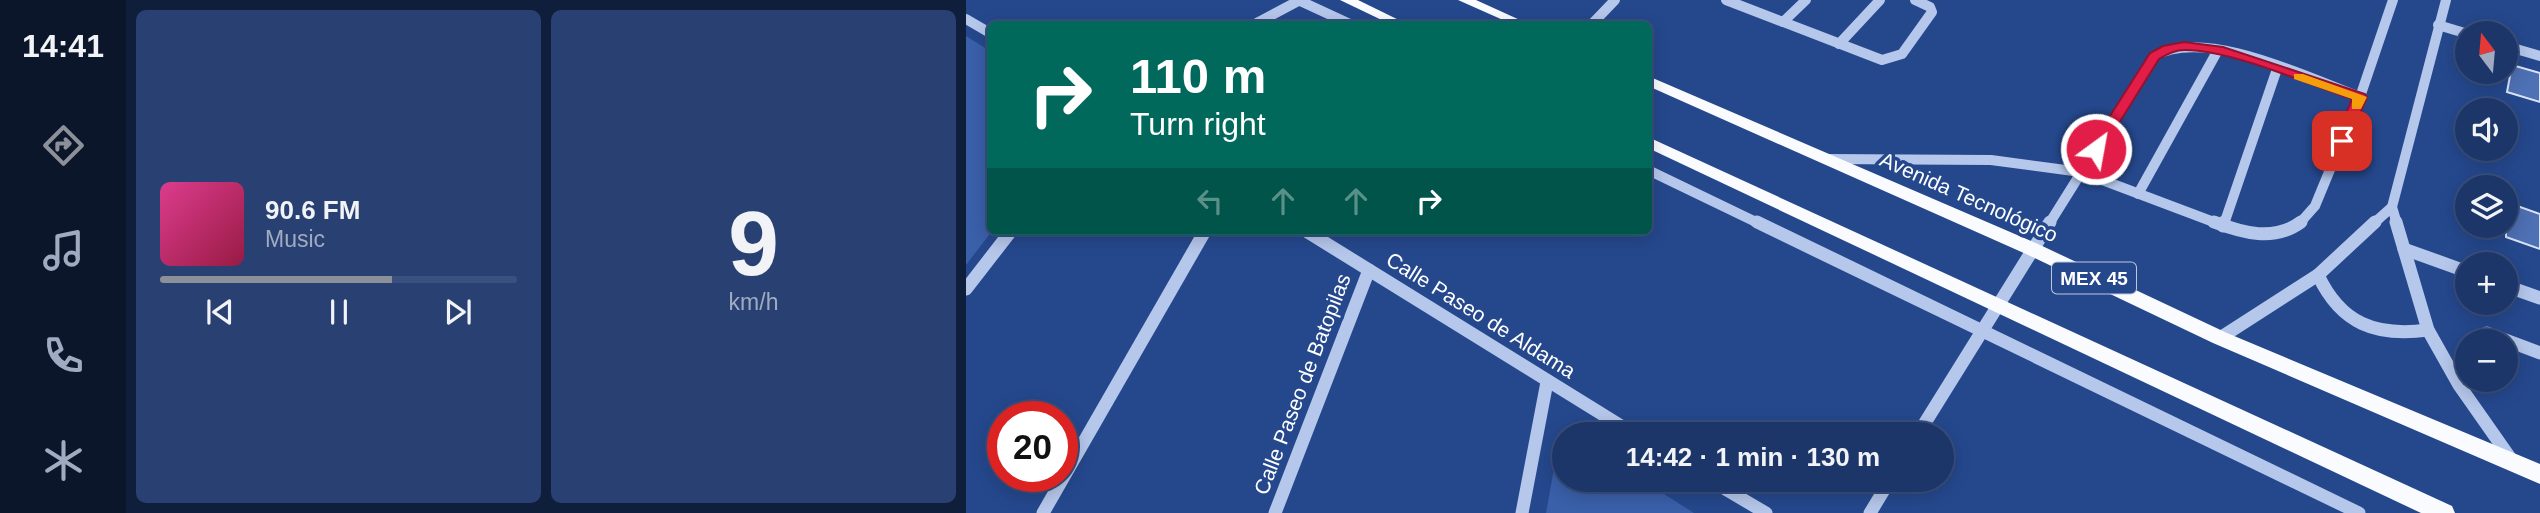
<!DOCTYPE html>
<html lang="en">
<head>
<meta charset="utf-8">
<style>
  :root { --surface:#1c366a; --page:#294172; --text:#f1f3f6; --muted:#a0abc1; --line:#3a507e; --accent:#8c9099 }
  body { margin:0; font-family:Arial,sans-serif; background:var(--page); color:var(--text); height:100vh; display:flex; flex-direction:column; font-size:26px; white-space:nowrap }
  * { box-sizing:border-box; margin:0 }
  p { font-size:23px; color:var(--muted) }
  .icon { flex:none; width:38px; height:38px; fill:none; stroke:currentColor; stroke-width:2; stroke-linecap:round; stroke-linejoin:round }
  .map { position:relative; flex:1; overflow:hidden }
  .sheet { display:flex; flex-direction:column; gap:10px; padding:10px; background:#0f1e3a; width:840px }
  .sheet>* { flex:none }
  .banner { position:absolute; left:21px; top:21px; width:665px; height:214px; border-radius:10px; box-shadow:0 4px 18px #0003,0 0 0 2px var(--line); background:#00695c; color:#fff; overflow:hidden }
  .needle { width:46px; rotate:344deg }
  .controls { position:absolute; left:1489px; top:21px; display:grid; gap:14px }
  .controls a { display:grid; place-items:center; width:63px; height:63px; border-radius:50%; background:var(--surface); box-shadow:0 4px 18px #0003,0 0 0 2px var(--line); font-size:35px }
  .speed { position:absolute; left:21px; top:401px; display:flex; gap:14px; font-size:35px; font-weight:700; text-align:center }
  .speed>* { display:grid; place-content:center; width:91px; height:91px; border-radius:50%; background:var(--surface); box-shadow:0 4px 18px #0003,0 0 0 2px var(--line); line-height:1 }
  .speed .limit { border:10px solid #d22; background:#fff; color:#111 }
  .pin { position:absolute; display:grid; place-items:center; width:60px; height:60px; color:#fff; margin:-30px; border-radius:14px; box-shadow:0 4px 10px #0006 }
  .me { position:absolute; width:77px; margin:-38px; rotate:32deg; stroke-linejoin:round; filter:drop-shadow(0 0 5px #0008) }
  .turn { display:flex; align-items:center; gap:24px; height:147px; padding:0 28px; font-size:32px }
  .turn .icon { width:91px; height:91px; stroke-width:2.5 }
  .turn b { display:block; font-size:49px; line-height:60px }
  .lanes { display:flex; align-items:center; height:66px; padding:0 28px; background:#0003; justify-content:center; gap:35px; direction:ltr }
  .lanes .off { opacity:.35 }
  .sheet .tile { flex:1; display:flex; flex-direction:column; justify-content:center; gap:10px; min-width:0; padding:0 24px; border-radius:10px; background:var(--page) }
  .sheet .dial { align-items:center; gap:0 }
  .dial b { font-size:91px; line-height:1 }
  .song { display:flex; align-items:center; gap:21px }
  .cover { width:84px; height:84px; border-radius:10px; background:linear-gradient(135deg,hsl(330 70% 55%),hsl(340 70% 35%)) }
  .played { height:7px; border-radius:4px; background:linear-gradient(90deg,var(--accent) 65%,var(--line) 65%) }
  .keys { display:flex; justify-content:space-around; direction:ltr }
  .sheet .tiles { flex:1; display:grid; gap:10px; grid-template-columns:repeat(2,1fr) }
  .trip { position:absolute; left:586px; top:422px; width:402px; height:70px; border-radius:35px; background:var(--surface); box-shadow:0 4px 18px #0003,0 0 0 2px var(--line); font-weight:800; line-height:70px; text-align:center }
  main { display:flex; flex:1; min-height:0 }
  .tabs { display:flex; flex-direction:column; width:126px; justify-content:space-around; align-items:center; background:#0b162a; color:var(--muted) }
  .tabs .icon { width:49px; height:49px }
  .tabs .active { color:var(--accent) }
  .tabs b { font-size:32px; color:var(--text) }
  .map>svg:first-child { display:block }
  .green { fill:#3a60aa }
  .building { fill:#4e70b4; stroke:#dae4f8; stroke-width:2 }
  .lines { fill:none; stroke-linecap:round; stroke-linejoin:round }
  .minor-far1 { stroke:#b5c7eb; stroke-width:10 }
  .minor { stroke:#b5c7eb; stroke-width:13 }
  .major { fill:#f9fbff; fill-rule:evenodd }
  .route { fill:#e11d48; stroke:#92132f; stroke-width:2 }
  .slow { fill:#f59e0b }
  .labels { text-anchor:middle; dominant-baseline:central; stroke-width:7; stroke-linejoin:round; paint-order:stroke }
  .shield { fill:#25488d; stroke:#bec8dd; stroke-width:2 }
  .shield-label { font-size:19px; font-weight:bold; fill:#fff }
  .street-label { font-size:21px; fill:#fff; stroke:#25488d }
</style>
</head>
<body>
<main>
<nav class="tabs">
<b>14:41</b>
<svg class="icon active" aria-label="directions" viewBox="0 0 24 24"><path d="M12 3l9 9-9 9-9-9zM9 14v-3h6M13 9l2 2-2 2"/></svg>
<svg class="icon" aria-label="music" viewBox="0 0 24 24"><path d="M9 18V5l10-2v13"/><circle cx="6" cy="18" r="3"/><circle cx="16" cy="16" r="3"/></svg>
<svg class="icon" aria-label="phone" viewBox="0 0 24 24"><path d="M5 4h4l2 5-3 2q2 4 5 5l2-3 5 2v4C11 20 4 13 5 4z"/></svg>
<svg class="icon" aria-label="climate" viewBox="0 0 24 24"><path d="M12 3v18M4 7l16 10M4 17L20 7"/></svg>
</nav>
<section class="sheet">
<div class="tiles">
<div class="tile">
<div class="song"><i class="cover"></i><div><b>90.6 FM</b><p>Music</p></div></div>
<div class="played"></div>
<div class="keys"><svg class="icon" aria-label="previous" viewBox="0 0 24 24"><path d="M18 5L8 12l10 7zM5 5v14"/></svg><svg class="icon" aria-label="pause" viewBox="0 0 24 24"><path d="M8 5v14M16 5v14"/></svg><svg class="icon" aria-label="next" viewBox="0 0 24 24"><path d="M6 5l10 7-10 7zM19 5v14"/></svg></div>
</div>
<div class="tile dial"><b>9</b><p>km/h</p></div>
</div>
</section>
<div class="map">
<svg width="1574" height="513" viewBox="0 0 1574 513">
  <rect width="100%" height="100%" fill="#25488d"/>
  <g class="green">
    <polygon points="0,36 24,51 26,231 0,265"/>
    <polygon points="598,443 598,480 676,480 728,513 580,513 592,446"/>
  </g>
  <g class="building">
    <polygon points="1546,65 1574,73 1574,102 1541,92"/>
    <polygon points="1540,202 1574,214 1574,249 1540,237"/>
  </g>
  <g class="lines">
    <g class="minor-far1">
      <polyline points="332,0 384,24"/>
      <polyline points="760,0 916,60 936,54 966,12 964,7 949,0"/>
      <polyline points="0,19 24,33"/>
      <polyline points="817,22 840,0"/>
      <polyline points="289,24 334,0"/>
      <polyline points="626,24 649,0"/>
      <polyline points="1472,25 1502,34"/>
      <polyline points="873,44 914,0"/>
      <polyline points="1540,46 1574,56"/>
      <polyline points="861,159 1025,160 1115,172 1253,224"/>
      <polyline points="682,170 794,224"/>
      <polyline points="1172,194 1252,50"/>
      <path d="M1083,224l105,-168c52,-29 154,22 206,41"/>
      <polyline points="1258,224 1311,69"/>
      <polyline points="1333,224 1349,206 1394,97 1427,0"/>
      <polyline points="1407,224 1426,207"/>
      <polyline points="1431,224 1426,207 1480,0"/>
    </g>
    <g class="minor">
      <polyline points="791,222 1393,513"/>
      <path d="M1248,222c29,11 60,20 87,0"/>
      <polyline points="1430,222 1462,330 1493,385 1547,462"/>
      <polyline points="1257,226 1258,222"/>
      <polyline points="340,231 668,434"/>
      <polyline points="1438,249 1502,272"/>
      <path d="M1352,275c23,49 58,62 110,55"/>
      <polyline points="1540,286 1574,298"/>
      <polyline points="0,289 45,231"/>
      <polyline points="1521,333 1574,353"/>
      <polyline points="1254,338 1352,275 1409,222"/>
      <polyline points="952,434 1084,222"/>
      <polyline points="744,480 800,513"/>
      <polyline points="77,513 239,231"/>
      <polyline points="309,513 403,270"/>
      <polyline points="556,513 581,382"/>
      <polyline points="904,513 924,480"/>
    </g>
    <g class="major">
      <polygon points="374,0 392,0 441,24 424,24"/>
      <polygon points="492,0 510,0 563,24 546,24"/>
      <polygon points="682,76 1072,244 1261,333 1574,464 1574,484 1247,343 1060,254 682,86"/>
      <polygon points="682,137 1486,506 1489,513 1455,513 682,148"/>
    </g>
  </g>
  <path class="route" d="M1218,42l39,5 142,47 2,3 -18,44 -7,4 -7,-4 17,-42c-44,-15 -124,-50 -168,-49 -9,0 -17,4 -25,9l-58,93h-10l-2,-3 61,-96 13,-7z"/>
  <polygon class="slow" points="1328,74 1337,74 1401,97 1395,109 1386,109 1386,99 1328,79"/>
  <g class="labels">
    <rect class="shield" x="1086" y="262.5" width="84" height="31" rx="5"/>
    <g class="shield-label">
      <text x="1128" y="278">MEX 45</text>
    </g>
    <g class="street-label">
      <text transform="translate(1003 197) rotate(24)">Avenida Tecnológico</text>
      <text transform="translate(515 315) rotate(32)">Calle Paseo de Aldama</text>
      <text transform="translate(336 384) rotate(-69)">Calle Paseo de Batopilas</text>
    </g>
  </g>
</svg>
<div class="controls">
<a><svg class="needle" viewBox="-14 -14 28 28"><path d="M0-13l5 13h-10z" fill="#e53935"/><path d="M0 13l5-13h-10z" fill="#a0abc1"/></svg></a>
<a><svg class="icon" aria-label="sound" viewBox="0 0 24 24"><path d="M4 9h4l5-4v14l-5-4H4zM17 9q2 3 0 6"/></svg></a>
<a><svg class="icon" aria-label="layers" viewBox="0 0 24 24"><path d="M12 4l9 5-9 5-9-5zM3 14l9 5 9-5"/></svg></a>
<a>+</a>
<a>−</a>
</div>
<div class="speed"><div class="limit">20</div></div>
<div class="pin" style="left:1376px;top:141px;background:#d93025"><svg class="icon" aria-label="arrive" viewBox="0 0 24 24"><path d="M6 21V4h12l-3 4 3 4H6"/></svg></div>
<svg class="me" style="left:1130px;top:149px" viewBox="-20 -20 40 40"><circle r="17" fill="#e11d48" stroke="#fff" stroke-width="3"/><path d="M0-11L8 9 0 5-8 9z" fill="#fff"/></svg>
<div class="trip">14:42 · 1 min · 130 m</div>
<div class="banner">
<div class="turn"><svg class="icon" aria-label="right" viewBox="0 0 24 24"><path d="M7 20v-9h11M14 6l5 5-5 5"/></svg><div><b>110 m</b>Turn right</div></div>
<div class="lanes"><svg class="icon off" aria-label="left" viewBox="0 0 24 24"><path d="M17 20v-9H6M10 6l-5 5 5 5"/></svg><svg class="icon off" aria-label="ahead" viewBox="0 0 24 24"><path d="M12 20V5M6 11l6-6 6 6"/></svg><svg class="icon off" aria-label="ahead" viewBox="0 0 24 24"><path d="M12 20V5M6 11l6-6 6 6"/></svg><svg class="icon" aria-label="right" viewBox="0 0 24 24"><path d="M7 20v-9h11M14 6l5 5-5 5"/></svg></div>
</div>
</div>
</main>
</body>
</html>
